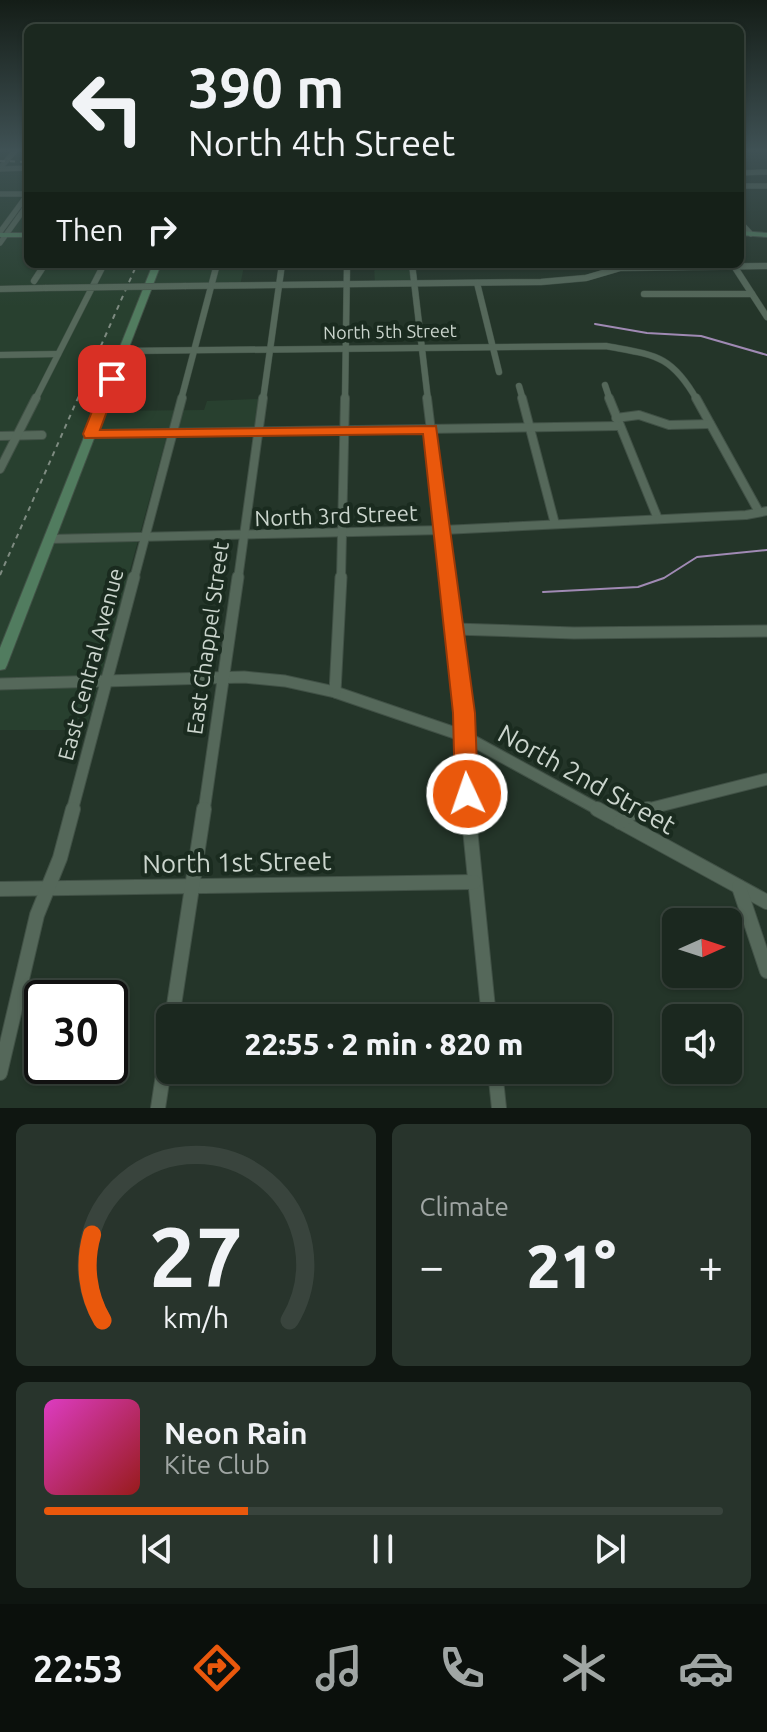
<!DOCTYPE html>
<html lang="en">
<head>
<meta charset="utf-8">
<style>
  :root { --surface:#1b281f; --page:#28342c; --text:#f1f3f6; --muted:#a0a6a4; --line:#39443d; --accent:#ea580c }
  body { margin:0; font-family:Ubuntu,sans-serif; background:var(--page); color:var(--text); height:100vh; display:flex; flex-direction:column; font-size:30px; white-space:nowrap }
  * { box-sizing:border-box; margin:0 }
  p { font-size:26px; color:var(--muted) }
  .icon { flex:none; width:44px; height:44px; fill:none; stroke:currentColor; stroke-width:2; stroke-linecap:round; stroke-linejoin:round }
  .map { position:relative; height:1108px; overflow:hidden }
  .side { display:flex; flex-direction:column; gap:16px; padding:16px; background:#0f1611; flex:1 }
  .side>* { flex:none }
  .banner { position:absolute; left:24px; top:24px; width:720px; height:244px; border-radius:12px; box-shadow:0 2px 6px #0004,0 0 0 2px var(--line); background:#1b281f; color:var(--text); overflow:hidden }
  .needle { width:52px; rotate:87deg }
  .controls { position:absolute; left:662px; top:908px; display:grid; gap:16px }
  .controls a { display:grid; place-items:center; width:80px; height:80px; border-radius:12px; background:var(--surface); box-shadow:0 2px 6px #0004,0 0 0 2px var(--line); font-size:40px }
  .speed { position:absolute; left:24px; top:980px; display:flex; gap:16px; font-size:40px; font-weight:700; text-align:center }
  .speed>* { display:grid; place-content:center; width:104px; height:104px; border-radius:50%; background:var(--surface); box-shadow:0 2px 6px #0004,0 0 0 2px var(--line); line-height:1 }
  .speed .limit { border:4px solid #111; border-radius:12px; background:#fff; color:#111 }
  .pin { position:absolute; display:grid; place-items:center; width:68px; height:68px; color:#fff; margin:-34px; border-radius:16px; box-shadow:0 4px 12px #0006 }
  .me { position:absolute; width:88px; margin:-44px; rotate:357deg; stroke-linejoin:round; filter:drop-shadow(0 0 6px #0008) }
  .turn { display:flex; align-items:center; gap:28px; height:168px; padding:0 32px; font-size:36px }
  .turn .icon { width:104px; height:104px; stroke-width:2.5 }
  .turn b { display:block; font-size:56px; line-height:68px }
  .then { display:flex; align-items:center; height:76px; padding:0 32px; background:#0003; gap:16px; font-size:30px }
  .big { font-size:60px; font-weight:800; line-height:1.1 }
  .side .tile { flex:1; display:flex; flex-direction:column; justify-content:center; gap:12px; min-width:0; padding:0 28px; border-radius:12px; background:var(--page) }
  .side .dial { align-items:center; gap:0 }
  .dial svg { height:208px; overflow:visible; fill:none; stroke:var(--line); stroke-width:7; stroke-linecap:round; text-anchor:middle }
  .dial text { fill:var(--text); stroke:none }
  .song { display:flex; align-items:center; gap:24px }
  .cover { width:96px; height:96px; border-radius:12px; background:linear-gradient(135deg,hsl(310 70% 55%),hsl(0 70% 35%)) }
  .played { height:8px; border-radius:4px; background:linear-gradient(90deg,var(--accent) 30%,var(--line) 30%) }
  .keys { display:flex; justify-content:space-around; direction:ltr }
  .heat { display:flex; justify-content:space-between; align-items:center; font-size:44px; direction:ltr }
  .side .tiles { flex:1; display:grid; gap:16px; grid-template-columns:1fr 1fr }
  .tile:last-child { grid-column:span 2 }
  .trip { position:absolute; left:156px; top:1004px; width:456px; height:80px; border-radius:12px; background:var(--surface); box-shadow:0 2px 6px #0004,0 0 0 2px var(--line); font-weight:800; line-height:80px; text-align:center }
  .dock { display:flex; height:128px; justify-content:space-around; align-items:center; background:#0b100c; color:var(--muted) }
  .dock .icon { width:56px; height:56px }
  .dock .on { color:var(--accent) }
  .dock b { font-size:36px; color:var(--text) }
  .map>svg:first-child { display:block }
  .built { fill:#28402f }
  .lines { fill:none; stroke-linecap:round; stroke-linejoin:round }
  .stream { stroke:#a08ab4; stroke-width:2 }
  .street-far4-casing { stroke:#415146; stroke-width:6 }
  .street-far3-casing { stroke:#415146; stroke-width:7 }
  .street-far2-casing { stroke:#415146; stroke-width:10 }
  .street-far1-casing { stroke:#415146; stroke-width:13 }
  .street-casing { stroke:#415146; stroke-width:16 }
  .secondary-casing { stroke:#415146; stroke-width:2 }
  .street-far4 { stroke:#55685a; stroke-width:5 }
  .street-far3 { stroke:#55685a; stroke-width:6 }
  .street-far2 { stroke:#55685a; stroke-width:8 }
  .street-far1 { stroke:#55685a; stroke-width:11 }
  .street { stroke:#55685a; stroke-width:14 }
  .secondary { fill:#517c5f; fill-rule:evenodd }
  .rail { stroke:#7e8b81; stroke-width:2; stroke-dasharray:5 5; stroke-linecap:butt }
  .street-bridge-casing { stroke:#415146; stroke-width:7; stroke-linecap:butt }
  .street-bridge { stroke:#55685a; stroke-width:6 }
  .route { fill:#ea580c; stroke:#983908; stroke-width:2 }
  .labels { text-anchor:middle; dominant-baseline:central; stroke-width:8; stroke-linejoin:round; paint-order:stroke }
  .far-street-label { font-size:18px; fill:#cbd5cd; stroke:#1a2b1f }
  .street-label { font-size:22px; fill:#cbd5cd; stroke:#1a2b1f }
  .near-street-label { font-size:26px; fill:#cbd5cd; stroke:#1a2b1f }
</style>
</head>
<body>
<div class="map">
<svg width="767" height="1108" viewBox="0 0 767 1108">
  <rect width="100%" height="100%" fill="#243529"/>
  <g class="built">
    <polygon points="0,151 28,151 28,264 342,264 342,267 244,266 240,286 148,288 99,411 204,410 207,401 259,399 254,433 167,435 86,730 0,730"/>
    <polygon points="374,264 411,264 413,284 375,285"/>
  </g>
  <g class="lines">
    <g class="stream">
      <polyline points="595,324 647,333 701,336 767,355"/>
      <polyline points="543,592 638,587 664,578 697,557 767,550"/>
    </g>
    <g class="street-far4-casing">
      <g id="street-far4">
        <polyline points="0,168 15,151"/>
        <polyline points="0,169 28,168"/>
        <polyline points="740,173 767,172"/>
        <polyline points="740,186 767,186"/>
        <polyline points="0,194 28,194"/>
        <polyline points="740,222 751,234"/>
        <polyline points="0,232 28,194"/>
        <polyline points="0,243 28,204"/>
      </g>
    </g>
    <g class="street-far3-casing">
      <g id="street-far3">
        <polyline points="412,264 428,400"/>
        <polyline points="734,266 767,317"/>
        <polyline points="34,281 45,264"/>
        <polyline points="477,283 499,372"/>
        <polyline points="186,286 541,282 586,278 620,268 767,266"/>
        <polyline points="0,289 45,288"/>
        <polyline points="644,294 752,294"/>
        <path d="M123,351l483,-5c48,9 65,8 91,54"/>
        <polyline points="0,355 58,354"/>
        <polyline points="605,385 610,400"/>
        <polyline points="519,386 523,400"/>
        <polyline points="35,400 104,264"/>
        <polyline points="181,400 217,264"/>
        <polyline points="263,400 282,264"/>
        <polyline points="345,400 347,264"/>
      </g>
    </g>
    <g class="street-far2-casing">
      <g id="street-far2">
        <polyline points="427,398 449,579"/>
        <polyline points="522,398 555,524"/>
        <polyline points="609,398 658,519"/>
        <polyline points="696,398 759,512"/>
        <polyline points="616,418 639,415 669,425 710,424"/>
        <polyline points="91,434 618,426"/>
        <polyline points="0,436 42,435"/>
        <polyline points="0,469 36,398"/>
        <polyline points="50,539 443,530 746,515 767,511"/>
        <polyline points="134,579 182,398"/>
        <polyline points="238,579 263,398"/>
        <polyline points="341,579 345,398"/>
      </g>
    </g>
    <g class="street-far1-casing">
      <g id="street-far1">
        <polyline points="448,577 464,713 464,764 469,811"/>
        <polyline points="455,629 574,633 767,631"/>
        <polyline points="0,684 244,677 285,681 335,692 464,736 601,811"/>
        <polyline points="335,692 341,577"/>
        <polyline points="72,811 134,577"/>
        <polyline points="204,811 238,577"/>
        <polyline points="640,811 767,779"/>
      </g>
    </g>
    <g class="street-casing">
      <g id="street">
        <polyline points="468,809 489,1018"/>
        <polyline points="597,809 767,902"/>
        <polyline points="620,822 632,813 648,809"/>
        <polyline points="739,887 767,971"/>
        <polyline points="0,889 474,882"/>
        <polyline points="172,1018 204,809"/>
        <polyline points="495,1070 499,1108"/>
        <polyline points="0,1073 37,915 60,858 73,809"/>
        <polyline points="158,1108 170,1029"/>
      </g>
    </g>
    <g class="secondary-casing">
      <g id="secondary">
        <polygon points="740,231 767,233 767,237 740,235"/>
        <rect x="0" y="233" width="28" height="4"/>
        <polygon points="153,264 161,264 7,665 5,669 0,670 0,648"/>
      </g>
    </g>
    <use href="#street-far4" class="street-far4"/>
    <use href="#street-far3" class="street-far3"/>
    <use href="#street-far2" class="street-far2"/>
    <use href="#street-far1" class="street-far1"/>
    <use href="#street" class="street"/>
    <use href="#secondary" class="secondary"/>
    <g class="rail">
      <polyline points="0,161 28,162"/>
      <polyline points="0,575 137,264"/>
    </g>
    <g class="street-bridge-casing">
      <polyline id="street-bridge" points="45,288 186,286"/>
    </g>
    <use href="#street-bridge" class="street-bridge"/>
  </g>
  <linearGradient id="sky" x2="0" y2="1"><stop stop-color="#141d17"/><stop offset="0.49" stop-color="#3f5154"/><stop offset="1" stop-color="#3f5154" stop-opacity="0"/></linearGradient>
  <rect width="767" height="306" fill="url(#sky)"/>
  <polygon class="route" points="112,375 119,379 100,430 436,426 475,713 478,794 475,801 467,805 458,801 455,794 453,713 423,434 85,438 83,434 105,379"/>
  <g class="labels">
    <g class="far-street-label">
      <text transform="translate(390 331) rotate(-1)">North 5th Street</text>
    </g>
    <g class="street-label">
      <text transform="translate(336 515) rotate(-2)">North 3rd Street</text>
      <text transform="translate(207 638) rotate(-82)">East Chappel Street</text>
      <text transform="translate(90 664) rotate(-75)">East Central Avenue</text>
    </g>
    <g class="near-street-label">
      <text transform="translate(587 779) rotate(29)">North 2nd Street</text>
      <text transform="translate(237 862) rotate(-1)">North 1st Street</text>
    </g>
  </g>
</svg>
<div class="controls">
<a><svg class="needle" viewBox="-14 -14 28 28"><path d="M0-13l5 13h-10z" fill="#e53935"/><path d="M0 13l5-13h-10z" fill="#a0a6a4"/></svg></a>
<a><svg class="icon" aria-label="sound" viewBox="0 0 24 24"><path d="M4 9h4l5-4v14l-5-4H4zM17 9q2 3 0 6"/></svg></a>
</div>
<div class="speed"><div class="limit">30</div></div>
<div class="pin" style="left:112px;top:379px;background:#d93025"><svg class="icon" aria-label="arrive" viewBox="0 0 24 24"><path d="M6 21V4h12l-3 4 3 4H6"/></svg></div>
<svg class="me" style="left:467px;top:794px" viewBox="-20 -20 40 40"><circle r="17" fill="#ea580c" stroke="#fff" stroke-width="3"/><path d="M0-11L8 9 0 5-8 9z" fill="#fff"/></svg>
<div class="trip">22:55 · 2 min · 820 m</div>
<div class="banner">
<div class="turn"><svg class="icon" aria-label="left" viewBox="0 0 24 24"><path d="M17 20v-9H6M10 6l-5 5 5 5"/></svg><div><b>390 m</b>North 4th Street</div></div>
<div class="then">Then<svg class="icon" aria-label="right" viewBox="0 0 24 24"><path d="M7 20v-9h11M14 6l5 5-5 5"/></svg></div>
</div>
</div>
<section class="side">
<div class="tiles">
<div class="tile dial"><svg viewBox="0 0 100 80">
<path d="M14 69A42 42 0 1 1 86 69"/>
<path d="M14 69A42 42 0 0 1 10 36" stroke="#ea580c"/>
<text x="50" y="56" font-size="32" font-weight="700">27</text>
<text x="50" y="72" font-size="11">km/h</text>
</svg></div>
<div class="tile"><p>Climate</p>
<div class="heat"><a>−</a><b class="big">21°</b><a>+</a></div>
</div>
<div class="tile">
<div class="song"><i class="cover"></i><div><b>Neon Rain</b><p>Kite Club</p></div></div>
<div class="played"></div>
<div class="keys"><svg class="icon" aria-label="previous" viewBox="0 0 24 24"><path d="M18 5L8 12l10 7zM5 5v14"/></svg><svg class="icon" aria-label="pause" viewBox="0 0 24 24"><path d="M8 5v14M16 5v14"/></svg><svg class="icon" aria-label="next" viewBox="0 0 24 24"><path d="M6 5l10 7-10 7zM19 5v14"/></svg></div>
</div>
</div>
</section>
<nav class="dock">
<b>22:53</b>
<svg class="icon on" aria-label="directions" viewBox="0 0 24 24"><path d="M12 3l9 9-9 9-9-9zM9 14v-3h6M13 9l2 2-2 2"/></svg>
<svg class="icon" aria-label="music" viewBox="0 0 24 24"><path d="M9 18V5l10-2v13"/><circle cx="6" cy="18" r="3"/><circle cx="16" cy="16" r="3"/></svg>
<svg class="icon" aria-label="phone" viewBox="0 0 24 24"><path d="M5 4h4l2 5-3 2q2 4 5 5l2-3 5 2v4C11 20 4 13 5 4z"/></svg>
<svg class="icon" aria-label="climate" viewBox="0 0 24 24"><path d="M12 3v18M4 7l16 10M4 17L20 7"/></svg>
<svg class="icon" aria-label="car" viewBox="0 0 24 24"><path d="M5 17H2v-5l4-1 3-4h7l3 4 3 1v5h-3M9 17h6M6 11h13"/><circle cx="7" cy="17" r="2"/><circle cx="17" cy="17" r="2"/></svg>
</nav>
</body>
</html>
